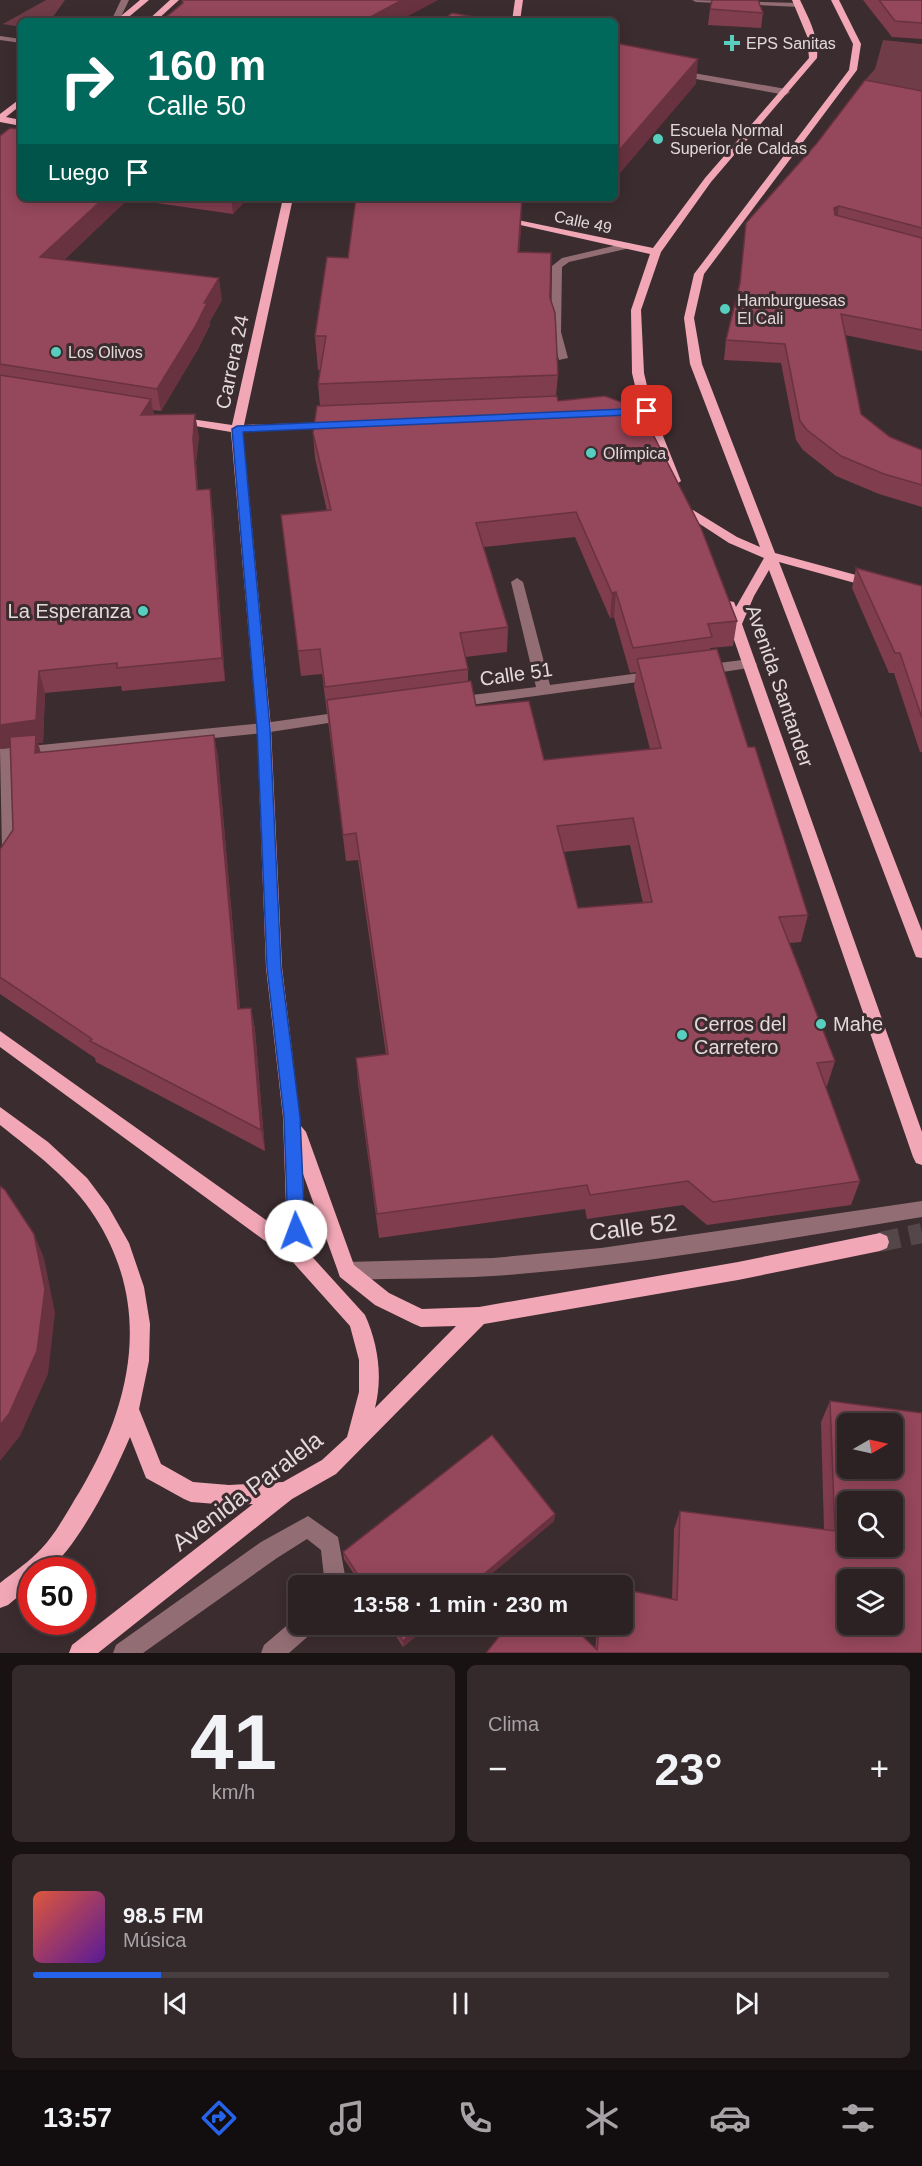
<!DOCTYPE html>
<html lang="es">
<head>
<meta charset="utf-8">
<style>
  :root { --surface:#2c2123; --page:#34292b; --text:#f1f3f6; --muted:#a6a3a6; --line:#483e41; --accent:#2563eb }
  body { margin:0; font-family:Arial,sans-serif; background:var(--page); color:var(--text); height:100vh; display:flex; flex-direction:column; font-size:22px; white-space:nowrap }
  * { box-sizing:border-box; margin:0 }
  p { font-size:20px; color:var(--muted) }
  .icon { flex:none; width:33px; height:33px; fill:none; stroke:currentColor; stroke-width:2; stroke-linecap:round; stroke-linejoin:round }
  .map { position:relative; height:1653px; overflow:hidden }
  .panel { display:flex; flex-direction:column; gap:12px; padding:12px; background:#181213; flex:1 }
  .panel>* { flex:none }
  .guide { position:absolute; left:18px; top:18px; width:600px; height:183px; border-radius:9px; box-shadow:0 3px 15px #0003,0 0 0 2px var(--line); background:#00695c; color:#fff; overflow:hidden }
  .needle { width:39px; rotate:81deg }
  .fabs { position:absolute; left:837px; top:1413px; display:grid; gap:12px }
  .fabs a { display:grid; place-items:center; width:66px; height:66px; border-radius:9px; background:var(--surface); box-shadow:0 3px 15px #0003,0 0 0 2px var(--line); font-size:30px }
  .speed { position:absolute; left:18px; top:1557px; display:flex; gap:12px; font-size:30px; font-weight:700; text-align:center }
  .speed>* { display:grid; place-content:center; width:78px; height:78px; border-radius:50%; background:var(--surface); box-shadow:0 3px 15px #0003,0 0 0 2px var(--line); line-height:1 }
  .speed .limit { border:9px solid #d22; background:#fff; color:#111 }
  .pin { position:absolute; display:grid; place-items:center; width:51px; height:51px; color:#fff; margin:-26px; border-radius:12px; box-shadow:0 3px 9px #0006 }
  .me { position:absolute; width:66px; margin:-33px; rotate:358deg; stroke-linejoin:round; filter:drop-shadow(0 0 4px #0008) }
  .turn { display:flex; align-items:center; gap:21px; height:126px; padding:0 30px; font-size:27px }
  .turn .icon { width:78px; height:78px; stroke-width:2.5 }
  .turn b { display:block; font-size:42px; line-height:51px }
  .then { display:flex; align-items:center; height:57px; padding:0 30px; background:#0003; gap:12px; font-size:22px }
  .big { font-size:45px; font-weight:700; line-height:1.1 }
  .panel .card { flex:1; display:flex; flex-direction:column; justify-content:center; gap:9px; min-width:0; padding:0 21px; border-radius:9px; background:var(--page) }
  .panel .dial { align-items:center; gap:0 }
  .dial b { font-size:78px; line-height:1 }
  .song { display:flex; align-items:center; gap:18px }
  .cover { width:72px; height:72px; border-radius:9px; background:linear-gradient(135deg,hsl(10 70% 55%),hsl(270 70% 35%)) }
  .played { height:6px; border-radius:3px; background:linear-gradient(90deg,var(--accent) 15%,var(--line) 15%) }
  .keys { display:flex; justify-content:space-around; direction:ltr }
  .heat { display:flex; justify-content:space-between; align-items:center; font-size:33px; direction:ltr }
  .panel .tiles { flex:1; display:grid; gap:12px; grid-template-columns:1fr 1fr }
  .card:last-child { grid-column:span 2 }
  .trip { position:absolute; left:288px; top:1575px; width:345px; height:60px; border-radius:9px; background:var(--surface); box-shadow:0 3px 15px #0003,0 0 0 2px var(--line); font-weight:700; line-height:60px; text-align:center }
  .dock { display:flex; height:96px; justify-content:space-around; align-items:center; background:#120d0e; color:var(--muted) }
  .dock .icon { width:42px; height:42px }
  .dock .current { color:var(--accent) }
  .dock b { font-size:27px; color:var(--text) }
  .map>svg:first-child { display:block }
  .green { fill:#6f3c48 }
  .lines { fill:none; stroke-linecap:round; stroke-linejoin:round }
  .major-tunnel { stroke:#544649; stroke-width:20; stroke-dasharray:20 10; stroke-linecap:butt }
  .minor { fill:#926d74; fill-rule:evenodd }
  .major { fill:#f2a7b6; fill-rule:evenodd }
  .wall { fill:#803d4e; fill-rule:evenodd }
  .shaded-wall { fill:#683240 }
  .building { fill:#95475b; stroke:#683240; stroke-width:1.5; fill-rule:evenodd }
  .route { fill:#2563eb; stroke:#184099; stroke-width:1.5 }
  .poi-dot { fill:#58cebf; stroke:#3b2c2f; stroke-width:2 }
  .labels { text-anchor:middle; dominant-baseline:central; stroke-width:6; stroke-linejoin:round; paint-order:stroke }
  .far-poi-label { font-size:16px; fill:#e3d9db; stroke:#3b2c2f; text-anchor:start }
  .far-street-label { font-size:16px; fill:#e3d9db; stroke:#3b2c2f }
  .street-label { font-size:20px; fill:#e3d9db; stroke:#3b2c2f }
  .poi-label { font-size:20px; fill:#e3d9db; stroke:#3b2c2f; text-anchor:start }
  .near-street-label { font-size:24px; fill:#e3d9db; stroke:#3b2c2f }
</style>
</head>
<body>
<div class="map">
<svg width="922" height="1653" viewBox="0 0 922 1653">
  <rect width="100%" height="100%" fill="#3b2c2f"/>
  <g class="green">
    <polygon points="46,0 65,0 50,21 21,21 21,27 3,24"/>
    <polygon points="883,40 922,44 922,108 859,87 875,69"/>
  </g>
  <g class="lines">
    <polyline class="major-tunnel" points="880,1242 922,1233"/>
    <g class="minor">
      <polygon points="121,0 129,0 119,21 111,21"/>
      <polygon points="692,0 799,3 803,5 799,7 696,2"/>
      <polygon points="0,36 21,39 21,43 0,40"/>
      <polygon points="676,70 786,89 790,92 786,95 673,75 673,71"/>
      <polygon points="626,243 630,244 630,248 569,262 562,267 561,332 568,358 559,360 551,332 552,266 562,258"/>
      <polygon points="517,578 523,582 550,685 655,671 662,676 660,679 456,707 451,705 449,702 456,697 536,687 511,582"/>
      <polygon points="750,659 757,664 755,667 703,675 696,670 703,665"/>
      <polygon points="349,711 356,716 354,719 264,733 15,758 18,853 5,871 0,873 0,855 2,852 0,749 264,723"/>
      <path d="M922,1201v16c-142,23 -285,49 -429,59 -49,3 -97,2 -146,4l-7,-3 -2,-6 2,-6 7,-3 146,-4 108,-10z"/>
      <polygon points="308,1516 338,1537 347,1586 325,1586 321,1550 307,1539 277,1558 143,1653 113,1653 116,1645 261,1542"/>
      <polygon points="298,1616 298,1624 316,1624 313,1632 289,1653 261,1653 264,1645"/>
    </g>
    <g class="major">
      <polygon points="140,0 149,0 124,21 115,21"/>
      <polygon points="170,0 179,0 156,21 147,21"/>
      <polygon points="515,0 523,0 520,21 512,21"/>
      <path d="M792,0h8c9,19 19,37 17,58l-106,124 -50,70 -20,58 3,63 9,38 28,70 -6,4 -6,-4 -28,-70 -9,-38 -1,-63 19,-56 -152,-34 5,-3 150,31 52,-70 104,-120 -2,-22z"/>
      <polygon points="831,0 839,0 861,44 857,70 704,274 694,318 702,364 775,553 878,581 879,584 873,588 779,562 922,931 922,958 916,957 914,952 769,570 754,596 742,624 922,1132 922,1165 916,1163 913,1157 722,605 729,601 734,602 736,607 764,558 729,543 683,513 685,510 693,510 737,537 760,547 690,364 684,318 694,274 849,70 853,44"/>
      <polygon points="21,98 21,105 6,117 21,120 21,126 0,122 0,114"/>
      <path d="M283,198h10l-49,227 88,-3 6,3 -6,3 -89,4 28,296 11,239 19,159 5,6 48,133 35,28 33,16 57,-2 259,-45 142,-29 7,3 2,6 -2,6 -7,3 -142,29 -254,44 -148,150 -44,25 -194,154h-29l3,-8 181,-141 -24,1 -38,-3 -7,-3 -38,-21 -16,-41c-17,40 -49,104 -81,133h-17v15l-24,20 -8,3v-25c14,-11 30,-22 42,-35 15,-16 26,-38 38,-57 52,-87 73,-184 15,-274 -24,-38 -61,-65 -95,-92v-18l48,35 39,36 21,28 21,37 15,44 6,37 -1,37 -10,48 22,55 32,18 36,3 54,-3 39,-22 25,-23 12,-45v-32l-9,-34 -60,-67 -290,-212v-16l287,204 -4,-118 -17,-150 -9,-239 -26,-296 -54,-9 -6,-3 6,-3 55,8zM303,1174l37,103 35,28 39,19 7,3 35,-1 -81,82c8,-32 3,-64 -10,-93l-59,-65z"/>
    </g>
  </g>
  <g class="wall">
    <polygon points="863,0 922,0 922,39 892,37"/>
    <polygon points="710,9 763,13 761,28 708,25"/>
    <polygon points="922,91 922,351 845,335 861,414 890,437 922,450 922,507 879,494 836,476 803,450 796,440 781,363 724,360 726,340 739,290 746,223"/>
    <polygon points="0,136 21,198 248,198 233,214 128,199 64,260 222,300 210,321 210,325 198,349 161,411 153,410 154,415 199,436 196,462 198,490 213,512 225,681 122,691 121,686 45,693 43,743 38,743 41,753 214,735 218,758 240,1009 251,1008 255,1030 265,1151 96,1062 95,1058 0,994 0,849 13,830 11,747 0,749"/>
    <path d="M521,228l-2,24 31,46 8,77 -2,21 2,5 179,220 -4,25 -23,2v2l38,97 60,168 -7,27 -12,1 46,118 -8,25h-2l35,95 -9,24 -144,20 -24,-20 -96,14 -2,-10 -206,29 -21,-155 -2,-25 30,-4 -28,-194 -12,1 -24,-187 -21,2 -20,-161 46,-4 -12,-53 -2,-25 7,-27 -2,-22 2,-14h-2l-3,-34 33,-78zM575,537l35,81 4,-1 16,56 6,-1 -2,15 16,62 -106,11 -68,-54 -8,-25v-12l-3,-12 42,-5 1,-25 -24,-80zM630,845l13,58 -65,5 -15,-56z"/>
    <polygon points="856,568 922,586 922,752 920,752 894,673 889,673 852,588"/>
    <polygon points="830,1401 922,1653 486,1653 595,1649 598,1624 622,1624 672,1599 674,1529 680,1511 824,1530 821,1422"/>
    <polygon points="555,1514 554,1521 477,1586 362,1586 344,1559 343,1552"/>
    <polygon points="388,1624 431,1624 403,1647"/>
  </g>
  <g class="shaded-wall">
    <polygon points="402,0 438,0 399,21 363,21"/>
    <polygon points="698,59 696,84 615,179 615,155"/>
    <polygon points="104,198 128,198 128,199 44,279 40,257"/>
    <polygon points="231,198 248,198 233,214"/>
    <polygon points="522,198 521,228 517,286 518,252"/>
    <polygon points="839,206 836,225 834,208"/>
    <polygon points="219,278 222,300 210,321 210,325 198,349 161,411 157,389 204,303"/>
    <polygon points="151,399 155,422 141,415"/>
    <polygon points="195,414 199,436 196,462 200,513 197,490 193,439"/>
    <polygon points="210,489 213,512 225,681 222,658"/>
    <polygon points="616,592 614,617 610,618 612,593"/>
    <polygon points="39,671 45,693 43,743 38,743 42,758 35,753 35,744 0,749 0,725"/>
    <polygon points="214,735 218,758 242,1031 238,1009"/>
    <polygon points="251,1008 255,1030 265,1151 261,1130"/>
    <polygon points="34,1234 44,1258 55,1313 48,1374 20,1436 0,1461 0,1425"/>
    <polygon points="555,1514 554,1521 477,1586 470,1586"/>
    <polygon points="423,1624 431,1624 403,1647 403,1641"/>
  </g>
  <g class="building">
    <polygon points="182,0 402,0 363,21 161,21 183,3"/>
    <polygon points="712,0 758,0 763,13 710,9"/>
    <polygon points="879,0 922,0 922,23 895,21"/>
    <polygon points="452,13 496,21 442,21"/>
    <polygon points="615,43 698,59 615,155"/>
    <polygon points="865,80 922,91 922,228 839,206 834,208 835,215 922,238 922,330 841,314 861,414 890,437 922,450 922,485 884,474 841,456 807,430 800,421 785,344 726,340 740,283 746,223 817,143"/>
    <polygon points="10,128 21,129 21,198 104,198 40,257 219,278 204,303 207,303 195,327 157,389 0,364 0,136"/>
    <polygon points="356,198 522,198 518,252 551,253 550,298 555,313 558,375 318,384 326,336 315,336 327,257 348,258"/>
    <polygon points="0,375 151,399 141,415 195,414 193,439 197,490 210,489 222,658 117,668 117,663 39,671 36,720 0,725"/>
    <polygon points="557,396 558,401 605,396 640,409 701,528 737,621 708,624 712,637 633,648 616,592 612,593 576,512 476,523 508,627 460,633 468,669 325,687 320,649 298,651 281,515 331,510 313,433 317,406"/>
    <polygon points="856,568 922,586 922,718 900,653 895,653"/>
    <path d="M717,649l31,98h7l53,168 -29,2 56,144 -18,2 43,118 -147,21 -25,-21 -98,14 -3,-10 -210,29 -21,-156 32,-4 -32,-221 -13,2 -16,-135 144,-19 5,25 53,-5 15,59 117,-12 -24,-89zM633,818l19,84 -74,6 -21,-82z"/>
    <polygon points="36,735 35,753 214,735 238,1009 251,1008 261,1130 90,1041 92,1039 0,977 0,849 13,830 10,737"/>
    <polygon points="0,1186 5,1190 34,1234 45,1289 37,1351 9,1414 0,1425"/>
    <path d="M830,1401l92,12v240h-436l23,-29h61l27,26 3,-26h22v-35l55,11 3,-89 155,20zM848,1424h44v44h-44zM848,1502h44v44h-44zM848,1580h44v44h-44z"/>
    <polygon points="492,1435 555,1514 470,1586 365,1586 343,1552"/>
    <polygon points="391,1624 423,1624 403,1641"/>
  </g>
  <polygon class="route" points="647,408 651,409 651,414 243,432 270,728 281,967 300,1117 305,1231 302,1236 296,1238 290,1236 288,1231 284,1117 267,967 257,728 232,429 237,426"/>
  <g class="poi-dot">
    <path d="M729 34h6v6h6v6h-6v6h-6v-6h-6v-6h6z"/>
    <circle cx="658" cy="139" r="6"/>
    <circle cx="725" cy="309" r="6"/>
    <circle cx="56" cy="352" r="6"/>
    <circle cx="591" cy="453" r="6"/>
    <circle cx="143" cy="611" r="6"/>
    <circle cx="821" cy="1024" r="6"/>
    <circle cx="682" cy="1035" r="6"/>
  </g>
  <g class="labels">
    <g class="far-poi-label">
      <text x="746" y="43">EPS Sanitas</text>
      <text x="670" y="130">Escuela Normal<tspan x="670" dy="18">Superior de Caldas</tspan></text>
      <text x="737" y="300">Hamburguesas<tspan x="737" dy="18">El Cali</tspan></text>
      <text x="68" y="352">Los Olivos</text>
      <text x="603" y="453">Olímpica</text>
    </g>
    <g class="far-street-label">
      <text transform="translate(583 222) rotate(12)">Calle 49</text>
    </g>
    <g class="street-label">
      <text transform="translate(232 362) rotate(-78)">Carrera 24</text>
      <text transform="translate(516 674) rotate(-8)">Calle 51</text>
      <text transform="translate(780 686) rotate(71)">Avenida Santander</text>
    </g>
    <g class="poi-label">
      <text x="131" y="611" text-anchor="end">La Esperanza</text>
      <text x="694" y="1024">Cerros del<tspan x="694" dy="23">Carretero</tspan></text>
      <text x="833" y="1024">Mahe</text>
    </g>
    <g class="near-street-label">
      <text transform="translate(633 1227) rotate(-7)">Calle 52</text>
      <text transform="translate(247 1491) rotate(-37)">Avenida Paralela</text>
    </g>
  </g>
</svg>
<div class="fabs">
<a><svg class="needle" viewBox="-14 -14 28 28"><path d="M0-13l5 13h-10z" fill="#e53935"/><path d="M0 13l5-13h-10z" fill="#a6a3a6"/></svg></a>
<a><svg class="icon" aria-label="search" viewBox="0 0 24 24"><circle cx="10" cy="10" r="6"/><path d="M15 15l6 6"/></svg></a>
<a><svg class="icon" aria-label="layers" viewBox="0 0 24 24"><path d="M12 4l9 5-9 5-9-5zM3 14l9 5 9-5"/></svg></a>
</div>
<div class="speed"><div class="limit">50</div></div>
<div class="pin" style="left:647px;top:411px;background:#d93025"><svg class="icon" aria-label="arrive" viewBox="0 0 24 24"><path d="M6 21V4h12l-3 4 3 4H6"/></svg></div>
<svg class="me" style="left:296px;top:1231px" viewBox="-20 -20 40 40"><circle r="19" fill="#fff"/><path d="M0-13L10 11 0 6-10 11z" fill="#2563eb"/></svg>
<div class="trip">13:58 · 1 min · 230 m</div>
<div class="guide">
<div class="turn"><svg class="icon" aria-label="right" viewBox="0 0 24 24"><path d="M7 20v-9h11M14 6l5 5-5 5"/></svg><div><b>160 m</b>Calle 50</div></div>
<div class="then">Luego<svg class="icon" aria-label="arrive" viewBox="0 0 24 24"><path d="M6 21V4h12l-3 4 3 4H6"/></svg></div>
</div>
</div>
<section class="panel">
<div class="tiles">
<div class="card dial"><b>41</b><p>km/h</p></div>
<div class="card"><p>Clima</p>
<div class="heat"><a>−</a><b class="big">23°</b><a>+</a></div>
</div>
<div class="card">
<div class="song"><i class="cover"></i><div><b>98.5 FM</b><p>Música</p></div></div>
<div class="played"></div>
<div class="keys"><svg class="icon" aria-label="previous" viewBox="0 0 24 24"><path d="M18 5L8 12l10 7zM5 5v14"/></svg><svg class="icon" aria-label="pause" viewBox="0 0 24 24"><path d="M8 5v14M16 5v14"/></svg><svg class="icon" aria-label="next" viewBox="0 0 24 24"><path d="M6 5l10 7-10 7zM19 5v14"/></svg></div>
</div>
</div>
</section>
<nav class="dock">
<b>13:57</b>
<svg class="icon current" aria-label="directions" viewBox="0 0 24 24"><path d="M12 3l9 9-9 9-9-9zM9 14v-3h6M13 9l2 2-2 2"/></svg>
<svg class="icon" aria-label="music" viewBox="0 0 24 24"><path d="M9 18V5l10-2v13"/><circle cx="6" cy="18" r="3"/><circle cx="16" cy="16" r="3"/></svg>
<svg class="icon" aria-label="phone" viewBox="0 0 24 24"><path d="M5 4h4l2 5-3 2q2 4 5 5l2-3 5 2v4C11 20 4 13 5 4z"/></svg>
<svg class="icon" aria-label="climate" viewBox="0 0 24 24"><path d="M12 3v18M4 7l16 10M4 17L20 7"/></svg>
<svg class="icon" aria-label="car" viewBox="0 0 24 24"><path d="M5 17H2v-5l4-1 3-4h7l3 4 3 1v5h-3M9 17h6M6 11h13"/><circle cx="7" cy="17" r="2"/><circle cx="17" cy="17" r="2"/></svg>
<svg class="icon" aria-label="filters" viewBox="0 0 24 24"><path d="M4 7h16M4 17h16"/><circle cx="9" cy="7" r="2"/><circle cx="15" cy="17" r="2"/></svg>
</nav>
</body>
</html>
